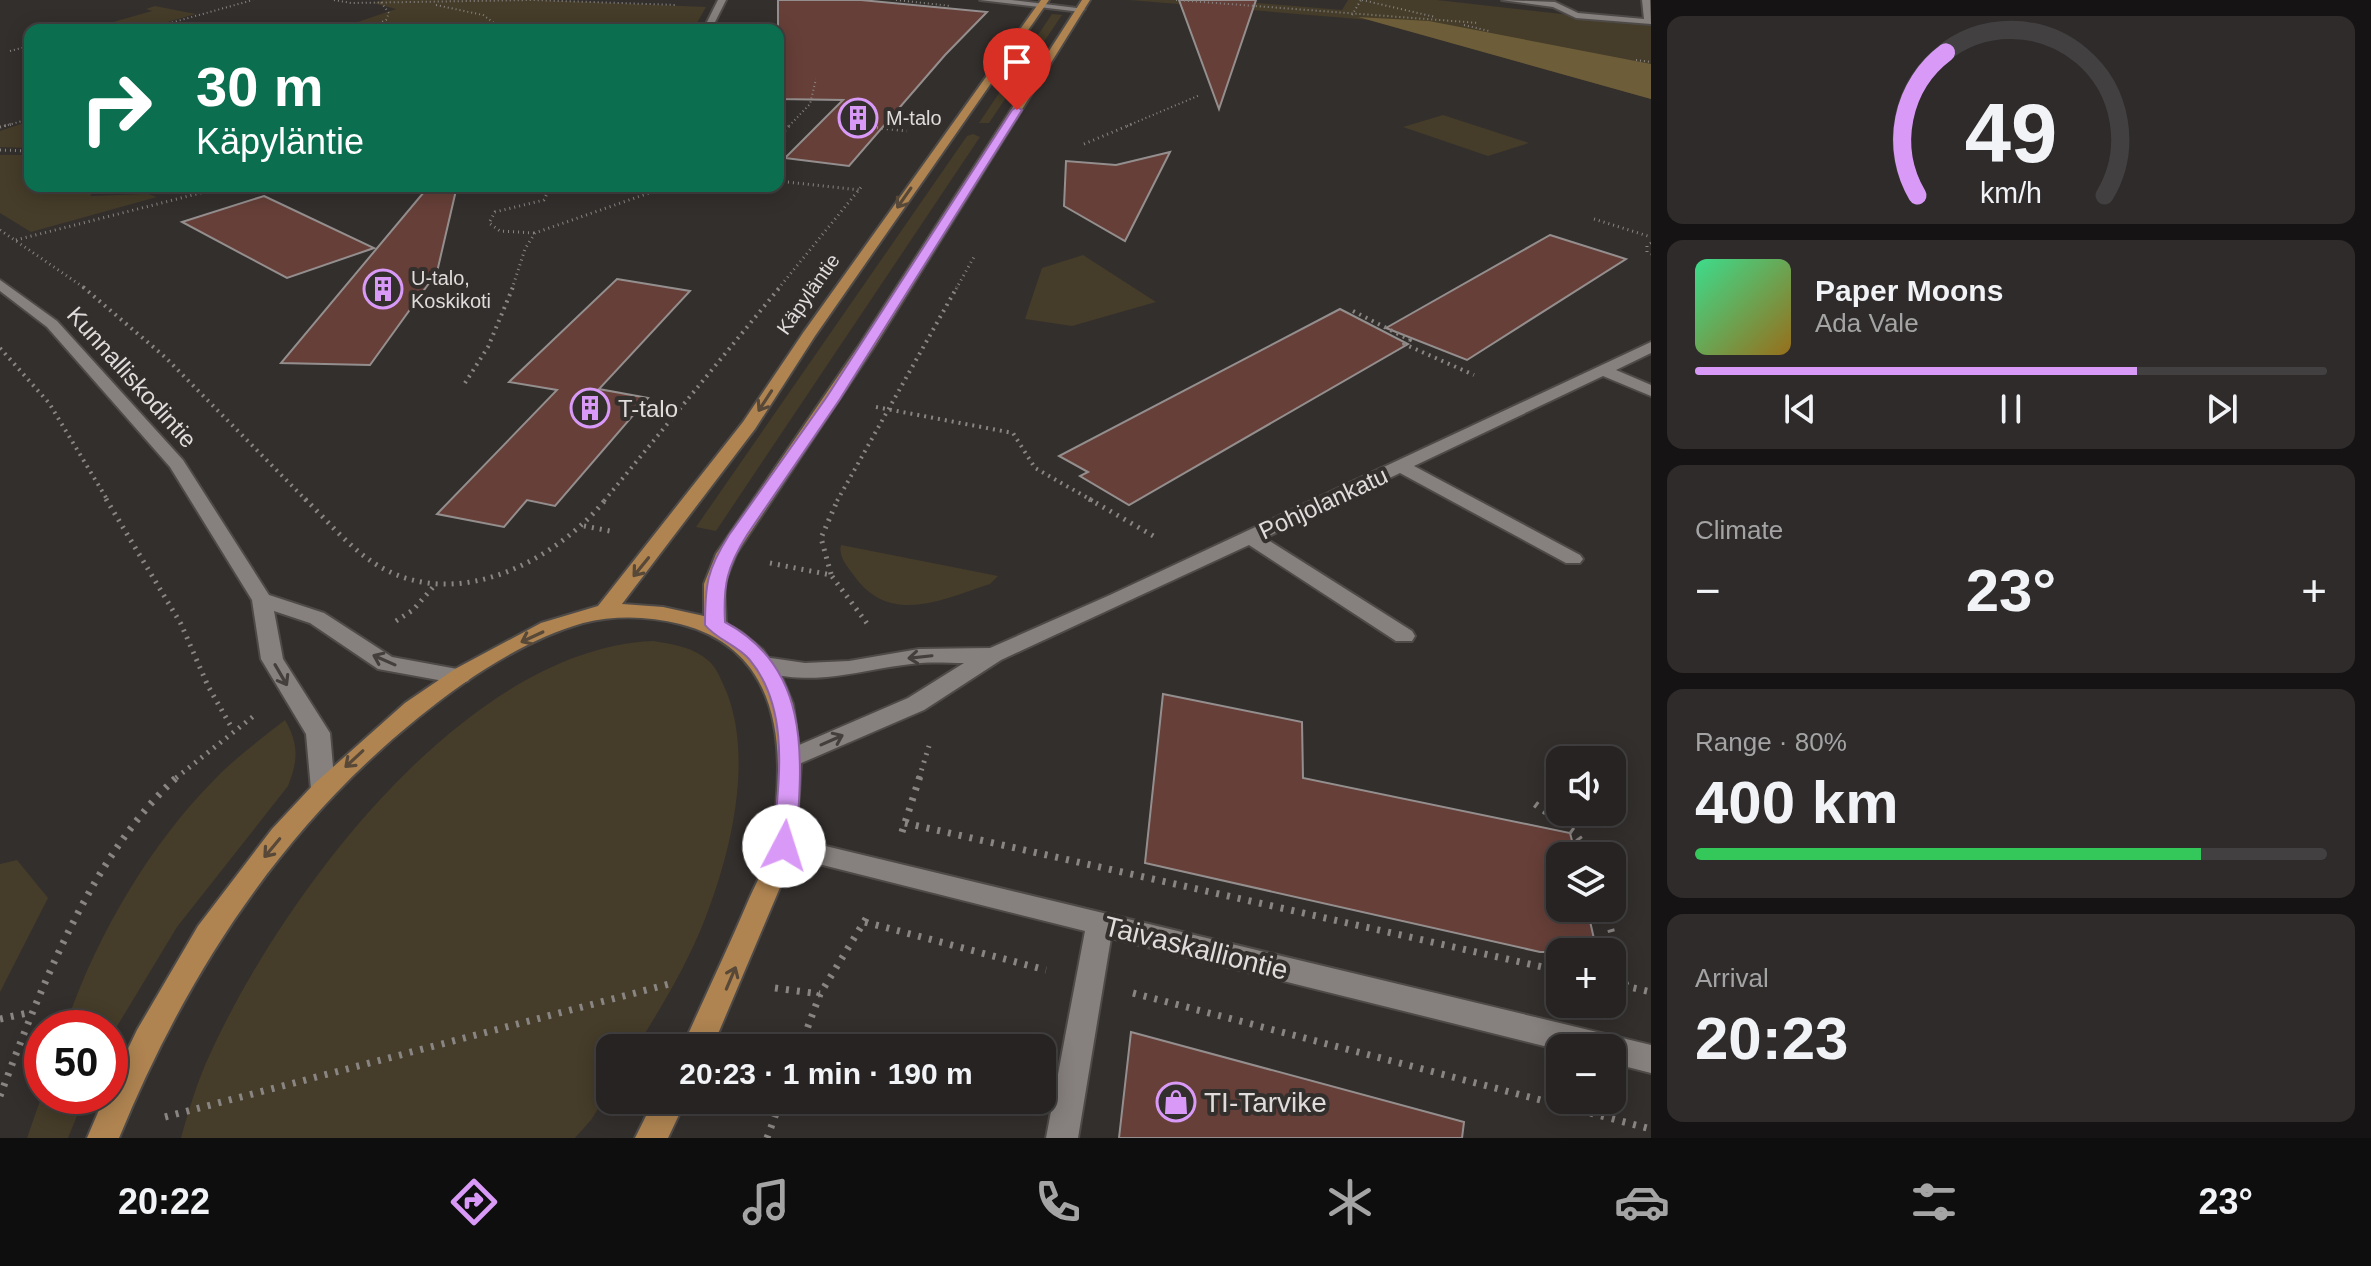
<!DOCTYPE html>
<html lang="en">
<head>
<meta charset="utf-8">
<style>
  :root { --surface:#262322; --page:#2e2b2a; --text:#f1f3f6; --muted:#a4a4a5; --line:#424040; --accent:#d99af7 }
  body { margin:0; font-family:Helvetica,sans-serif; background:var(--page); color:var(--text); height:100vh; display:flex; flex-direction:column; font-size:30px; white-space:nowrap }
  * { box-sizing:border-box; margin:0 }
  p { font-size:26px; color:var(--muted) }
  .icon { flex:none; width:44px; height:44px; fill:none; stroke:currentColor; stroke-width:2; stroke-linecap:round; stroke-linejoin:round }
  .map { position:relative; flex:1; overflow:hidden }
  .details { display:flex; flex-direction:column; gap:16px; padding:16px; background:#151313; width:720px }
  .details>* { flex:none }
  .guide { position:absolute; left:24px; top:24px; width:760px; height:168px; border-radius:16px; box-shadow:0 4px 20px #0003,0 0 0 2px var(--line); background:#0b6e4f; color:#fff; overflow:hidden }
  .fabs { position:absolute; left:1546px; top:746px; display:grid; gap:16px }
  .fabs a { display:grid; place-items:center; width:80px; height:80px; border-radius:16px; background:var(--surface); box-shadow:0 4px 20px #0003,0 0 0 2px var(--line); font-size:40px }
  .speed { position:absolute; left:24px; top:1010px; display:flex; gap:16px; font-size:40px; font-weight:700; text-align:center }
  .speed>* { display:grid; place-content:center; width:104px; height:104px; border-radius:50%; background:var(--surface); box-shadow:0 4px 20px #0003,0 0 0 2px var(--line); line-height:1 }
  .speed .limit { border:12px solid #d22; background:#fff; color:#111 }
  .pin { position:absolute; display:grid; place-items:center; width:68px; height:68px; color:#fff; margin:-82px -34px; border-radius:50% 50% 50% 0; rotate:-45deg; box-shadow:0 0 8px #0007 }
  .pin .icon { rotate:45deg }
  .me { position:absolute; width:88px; margin:-44px; rotate:5deg; stroke-linejoin:round; filter:drop-shadow(0 0 6px #0008) }
  .turn { display:flex; align-items:center; gap:28px; height:168px; padding:0 40px; font-size:36px }
  .turn .icon { width:104px; height:104px; stroke-width:2.5 }
  .turn b { display:block; font-size:56px; line-height:68px }
  .big { font-size:60px; font-weight:600; line-height:1.1 }
  .details .tile { flex:1; display:flex; flex-direction:column; justify-content:center; gap:12px; min-width:0; padding:0 28px; border-radius:16px; background:var(--page) }
  .details .dial { align-items:center; gap:0 }
  .dial svg { height:208px; overflow:visible; fill:none; stroke:var(--line); stroke-width:7; stroke-linecap:round; text-anchor:middle }
  .dial text { fill:var(--text); stroke:none }
  .song { display:flex; align-items:center; gap:24px }
  .cover { width:96px; height:96px; border-radius:12px; background:linear-gradient(135deg,hsl(150 70% 55%),hsl(40 70% 35%)) }
  .played { height:8px; border-radius:4px; background:linear-gradient(90deg,var(--accent) 70%,var(--line) 70%) }
  .keys { display:flex; justify-content:space-around; direction:ltr }
  .heat { display:flex; justify-content:space-between; align-items:center; font-size:44px; direction:ltr }
  .charge { height:12px; border-radius:6px; background:linear-gradient(90deg,#34c759 80%,var(--line) 0) }
  .trip { position:absolute; left:596px; top:1034px; width:460px; height:80px; border-radius:16px; background:var(--surface); box-shadow:0 4px 20px #0003,0 0 0 2px var(--line); font-weight:600; line-height:80px; text-align:center }
  .menu { display:flex; height:128px; justify-content:space-around; align-items:center; background:#0f0e0e; color:var(--muted) }
  .menu .icon { width:56px; height:56px }
  .menu .on { color:var(--accent) }
  .menu b { font-size:36px; color:var(--text) }
  main { display:flex; flex:1; min-height:0 }
  .map>svg:first-child { display:block }
  .green { fill:#453c29 }
  .forest { fill:#6d5e39 }
  .building { fill:#663f38; stroke:#948f8e; stroke-width:2 }
  .lines { fill:none; stroke-linecap:round; stroke-linejoin:round }
  .minor-casing { stroke:#4e4a48; stroke-width:4 }
  .major-casing { stroke:#4e4a48; stroke-width:4 }
  .path-far4 { stroke:#888583; stroke-width:2; stroke-dasharray:1 3; stroke-linecap:butt }
  .path-far3 { stroke:#888583; stroke-width:3; stroke-dasharray:1 4; stroke-linecap:butt }
  .path-far2 { stroke:#888583; stroke-width:4; stroke-dasharray:2 5; stroke-linecap:butt }
  .path-far1 { stroke:#888583; stroke-width:5; stroke-dasharray:2 6; stroke-linecap:butt }
  .path { stroke:#888583; stroke-width:7; stroke-dasharray:3 8; stroke-linecap:butt }
  .minor { fill:#86817e; fill-rule:evenodd }
  .major { fill:#af8451; fill-rule:evenodd }
  .oneway { stroke:#584838 }
  .oneway2 { stroke:#443f3d }
  .route { fill:#d99af7; stroke:#8d64a1; stroke-width:2 }
  .labels { text-anchor:middle; dominant-baseline:central; stroke-width:8; stroke-linejoin:round; paint-order:stroke }
  .far-poi-label { font-size:20px; fill:#dfdcdb; stroke:#332f2d; text-anchor:start }
  .far-street-label { font-size:20px; fill:#dfdcdb; stroke:#332f2d }
  .street-label { font-size:24px; fill:#dfdcdb; stroke:#332f2d }
  .poi-label { font-size:24px; fill:#dfdcdb; stroke:#332f2d; text-anchor:start }
  .near-street-label { font-size:28px; fill:#dfdcdb; stroke:#332f2d }
  .near-poi-label { font-size:28px; fill:#dfdcdb; stroke:#332f2d; text-anchor:start }
</style>
</head>
<body>
<main>
<div class="map">
<svg width="1651" height="1138" viewBox="0 0 1651 1138">
  <rect width="100%" height="100%" fill="#332f2d"/>
  <g class="green">
    <polygon points="383,0 539,0 706,7 693,30 334,30 396,9 373,3"/>
    <polygon points="1129,0 1221,0 1342,10 1348,0 1437,0 1651,24 1651,99 1370,20"/>
    <polygon points="155,6 196,14 139,30 85,30 152,11 146,9"/>
    <polygon points="1052,14 1062,15 989,123 979,123"/>
    <polygon points="1443,115 1529,143 1488,156 1403,127"/>
    <polygon points="30,121 30,148 0,147 0,131"/>
    <polygon points="973,134 980,137 716,531 696,527 967,136"/>
    <polygon points="0,155 30,155 30,186 89,186 91,196 148,194 157,197 31,232 0,213"/>
    <polygon points="1083,255 1156,302 1072,326 1025,319 1042,268"/>
    <path d="M841,545l157,31 -8,8c-47,15 -99,42 -135,-7 -7,-10 -17,-20 -14,-32z"/>
    <path d="M653,641c20,3 40,6 56,20 8,7 13,21 18,32 26,67 4,160 -22,226 -18,46 -43,87 -69,129h-26v42l-19,30 -16,18h-394c8,-29 17,-59 30,-86 72,-157 254,-403 442,-411z"/>
    <path d="M285,720c14,24 13,41 3,66l-111,141 -67,111v-10h-45c29,-88 84,-183 150,-249 21,-22 46,-40 70,-59z"/>
    <polygon points="17,860 48,898 0,992 0,864"/>
    <polygon points="42,1095 85,1096 68,1138 27,1138"/>
  </g>
  <polygon class="forest" points="1358,17 1429,21 1651,64 1651,99"/>
  <g class="building">
    <polygon points="778,0 861,0 987,12 945,55 849,166 785,158 843,100 778,99"/>
    <polygon points="1179,0 1256,0 1219,109"/>
    <polygon points="1170,152 1125,241 1064,206 1066,161 1116,165"/>
    <polygon points="429,186 457,186 437,272 370,365 281,363"/>
    <polygon points="264,196 374,248 287,278 182,222"/>
    <polygon points="1550,235 1626,259 1467,360 1386,328"/>
    <polygon points="617,279 690,291 599,389 648,398 555,506 527,500 504,527 437,514 557,390 509,382"/>
    <polygon points="1340,309 1408,344 1129,505 1080,476 1088,472 1059,456"/>
    <polygon points="1163,694 1302,722 1303,778 1570,833 1576,856 1560,856 1560,908 1587,908 1597,952 1540,952 1145,863"/>
    <polygon points="1131,1032 1464,1122 1462,1138 1119,1138"/>
  </g>
  <g class="lines">
    <g class="minor-casing">
      <g id="minor">
        <polygon points="718,0 726,0 711,30 703,30"/>
        <polygon points="980,0 1011,0 1085,9 1081,12"/>
        <polygon points="1502,0 1555,2 1578,13 1644,19 1642,0 1650,0 1651,24 1576,18 1553,7"/>
        <polygon points="0,280 57,321 183,460 269,595 324,613 392,657 468,671 471,676 468,681 460,684 378,669 310,623 274,611 283,659 330,733 335,789 332,796 323,798 314,796 311,789 306,734 261,659 252,600 170,467 47,327 0,291"/>
        <path d="M1651,342v11l-35,17 35,15v11l-48,-20 -189,90 166,89 3,4 -3,4h-14l-166,-90 -135,65 147,93 3,5 -3,5h-16l-147,-96 -248,115 -77,50 -125,54 -8,3 -8,-3 -4,-6 4,-6 125,-54 56,-35c-14,0 -29,-1 -43,0 -61,5 -100,26 -165,7l-3,-5 3,-5 8,-3 41,6 44,-2 70,-12 71,-1 120,-53z"/>
        <polygon points="784,836 1651,1045 1651,1073 1612,1063 1612,1048 1560,1050 1111,938 1078,1138 1046,1138 1085,931 775,853 771,846 775,839"/>
      </g>
    </g>
    <g class="major-casing">
      <g id="major">
        <path d="M1041,0h8l-234,336 -60,93 -133,175 41,3 41,9v-32l12,-30 142,-207 224,-347h8l-216,347 -138,207 -12,30 2,40 15,8 22,18 19,28 11,26 8,60 -6,88 -83,196h-30c22,-50 46,-99 67,-149 9,-20 20,-39 23,-61 14,-88 11,-188 -92,-214 -31,-8 -65,-9 -97,-1 -59,17 -116,55 -164,94 -138,111 -233,258 -300,421h-32l18,-42h5v-10l27,-56 61,-104 74,-97 42,-45 91,-81 50,-34 86,-46 57,-17 145,-184 60,-89z"/>
        <polygon points="654,1100 686,1100 668,1138 635,1138"/>
      </g>
    </g>
    <g class="path-far4">
      <polyline points="334,0 351,3 533,0 677,5"/>
      <polyline points="896,0 951,6"/>
      <polyline points="1176,0 1479,23"/>
      <polyline points="1362,0 1435,17"/>
      <polyline points="436,5 483,15 504,30"/>
      <polyline points="1352,15 1361,0"/>
      <polyline points="1464,25 1489,31"/>
      <polyline points="145,30 253,0"/>
      <polyline points="364,30 386,20 389,13 380,1"/>
      <polyline points="10,51 30,46"/>
      <polyline points="1636,60 1651,62"/>
      <polyline points="4,126 30,119"/>
      <polyline points="789,126 810,104 816,79"/>
      <polyline points="1127,126 1200,95"/>
    </g>
    <g class="path-far3">
      <polyline points="0,127 12,124"/>
      <polyline points="872,127 907,131"/>
      <polyline points="778,138 791,124"/>
      <polyline points="1084,144 1132,124"/>
      <polyline points="0,150 30,151"/>
      <polyline points="778,181 860,190"/>
      <polyline points="1594,219 1651,237"/>
      <polyline points="0,230 86,289"/>
      <polyline points="534,233 500,231 489,223 495,212 544,200 549,189 547,186"/>
      <polyline points="16,240 228,186"/>
      <polyline points="1651,243 1647,246 1647,252 1651,254"/>
      <polyline points="512,289 525,249 535,233 669,186"/>
      <polyline points="778,289 862,186"/>
      <polyline points="956,289 974,257"/>
    </g>
    <g class="path-far2">
      <polyline points="83,287 165,357 307,501"/>
      <polyline points="1353,311 1410,340 1404,344 1474,375"/>
      <polyline points="0,348 49,403 108,501"/>
      <polyline points="465,383 488,347 513,287"/>
      <polyline points="876,407 1013,433 1035,468 1093,501"/>
      <polyline points="604,501 780,287"/>
      <polyline points="837,501 957,287"/>
    </g>
    <g class="path-far1">
      <polyline points="106,499 181,624 208,686 233,730"/>
      <path d="M305,499c26,25 50,56 83,72 77,38 170,-13 218,-72"/>
      <polyline points="1089,499 1157,538"/>
      <polyline points="584,526 615,532"/>
      <polyline points="770,563 831,575 869,626"/>
      <polyline points="831,574 821,538 838,499"/>
      <polyline points="396,621 413,610 435,585"/>
      <polyline points="176,778 255,715"/>
      <polyline points="919,778 929,746"/>
    </g>
    <g class="path">
      <polyline points="1535,804 1575,833 1591,856"/>
      <polyline points="905,823 1560,971"/>
      <polyline points="902,832 920,776"/>
      <polyline points="1605,908 1626,986"/>
      <polyline points="865,922 1046,970"/>
      <polyline points="1612,983 1651,992"/>
      <polyline points="775,988 820,994"/>
      <polyline points="1133,993 1651,1129"/>
      <polyline points="0,1019 32,1012"/>
      <polyline points="800,1048 820,994 870,912"/>
      <path d="M0,1096c41,-108 91,-241 178,-320"/>
      <polyline points="165,1117 673,983"/>
      <polyline points="767,1138 781,1100"/>
    </g>
    <use href="#minor" class="minor"/>
    <use href="#major" class="major"/>
  </g>
  <defs><path id="oneway-shaft" d="M-6 0H5M1.5-3L5.5 0L1.5 3" fill="none" stroke-width="1.6" stroke-linecap="round" stroke-linejoin="round" transform="scale(2)"/></defs>
  <g class="oneway">
    <use href="#oneway-shaft" transform="translate(904 198) rotate(125)"/>
    <use href="#oneway-shaft" transform="translate(765 401) rotate(123)"/>
    <use href="#oneway-shaft" transform="translate(641 567) rotate(129)"/>
    <use href="#oneway-shaft" transform="translate(532 637) rotate(155)"/>
    <use href="#oneway-shaft" transform="translate(354 759) rotate(137)"/>
    <use href="#oneway-shaft" transform="translate(272 848) rotate(130)"/>
    <use href="#oneway-shaft" transform="translate(731 978) rotate(-67)"/>
  </g>
  <g class="oneway2">
    <use href="#oneway-shaft" transform="translate(920 657) rotate(174)"/>
    <use href="#oneway-shaft" transform="translate(384 660) rotate(-156)"/>
    <use href="#oneway-shaft" transform="translate(281 675) rotate(60)"/>
    <use href="#oneway-shaft" transform="translate(832 740) rotate(-24)"/>
  </g>
  <path class="route" d="M1017,107l5,3 -182,289 -93,136c-20,32 -24,50 -22,87 88,47 77,139 71,224l-4,6 -8,3 -8,-3 -3,-6c5,-61 19,-136 -24,-187 -12,-14 -33,-20 -44,-34 0,-41 2,-55 24,-90l97,-137 186,-288z"/>
  <defs>
    <g id="building-ring" transform="scale(2)"><circle r="9.5" fill="#332f2d" stroke="#d99af7" stroke-width="1.5"/><path d="M-4-6H4V6H1V3H-1V6H-4ZM-2.5-4.3h1.7v1.8h-1.7ZM.8-4.3h1.7v1.8H.8ZM-2.5-1h1.7V.8h-1.7ZM.8-1h1.7V.8H.8Z" fill="#d99af7"/></g>
    <g id="shop-ring" transform="scale(2)"><circle r="9.5" fill="#332f2d" stroke="#d99af7" stroke-width="1.5"/><path d="M-5-2.5h2.3a2.7 3.5 0 0 1 5.4 0H5L5.5 6h-11ZM-1.5-2.5h3a1.5 2.3 0 0 0-3 0Z" fill="#d99af7"/></g>
  </defs>
  <g fill-rule="evenodd">
    <use href="#building-ring" x="858" y="118"/>
    <use href="#building-ring" x="383" y="289"/>
    <use href="#building-ring" x="590" y="408"/>
    <use href="#shop-ring" x="1176" y="1102"/>
  </g>
  <g class="labels">
    <g class="far-poi-label">
      <text x="886" y="118">M-talo</text>
      <text x="411" y="278">U-talo,<tspan x="411" dy="23">Koskikoti</tspan></text>
    </g>
    <g class="far-street-label">
      <text transform="translate(808 294) rotate(-55)">Käpyläntie</text>
    </g>
    <g class="street-label">
      <text transform="translate(132 377) rotate(48)">Kunnalliskodintie</text>
      <text transform="translate(1323 503) rotate(-25)">Pohjolankatu</text>
    </g>
    <g class="poi-label">
      <text x="618" y="408">T-talo</text>
    </g>
    <g class="near-street-label">
      <text transform="translate(1196 948) rotate(14)">Taivaskalliontie</text>
    </g>
    <g class="near-poi-label">
      <text x="1204" y="1102">TI-Tarvike</text>
    </g>
  </g>
</svg>
<div class="fabs">
<a><svg class="icon" aria-label="sound" viewBox="0 0 24 24"><path d="M4 9h4l5-4v14l-5-4H4zM17 9q2 3 0 6"/></svg></a>
<a><svg class="icon" aria-label="layers" viewBox="0 0 24 24"><path d="M12 4l9 5-9 5-9-5zM3 14l9 5 9-5"/></svg></a>
<a>+</a>
<a>−</a>
</div>
<div class="speed"><div class="limit">50</div></div>
<div class="pin" style="left:1017px;top:110px;background:#d93025"><svg class="icon" aria-label="arrive" viewBox="0 0 24 24"><path d="M6 21V4h12l-3 4 3 4H6"/></svg></div>
<svg class="me" style="left:784px;top:846px" viewBox="-20 -20 40 40"><circle r="19" fill="#fff"/><path d="M0-13L10 11 0 6-10 11z" fill="#d99af7"/></svg>
<div class="trip">20:23 · 1 min · 190 m</div>
<div class="guide">
<div class="turn"><svg class="icon" aria-label="right" viewBox="0 0 24 24"><path d="M7 20v-9h11M14 6l5 5-5 5"/></svg><div><b>30 m</b>Käpyläntie</div></div>
</div>
</div>
<section class="details">
<div class="tile dial"><svg viewBox="0 0 100 80">
<path d="M14 69A42 42 0 1 1 86 69"/>
<path d="M14 69A42 42 0 0 1 25 14" stroke="#d99af7"/>
<text x="50" y="56" font-size="32" font-weight="700">49</text>
<text x="50" y="72" font-size="11">km/h</text>
</svg></div>
<div class="tile">
<div class="song"><i class="cover"></i><div><b>Paper Moons</b><p>Ada Vale</p></div></div>
<div class="played"></div>
<div class="keys"><svg class="icon" aria-label="previous" viewBox="0 0 24 24"><path d="M18 5L8 12l10 7zM5 5v14"/></svg><svg class="icon" aria-label="pause" viewBox="0 0 24 24"><path d="M8 5v14M16 5v14"/></svg><svg class="icon" aria-label="next" viewBox="0 0 24 24"><path d="M6 5l10 7-10 7zM19 5v14"/></svg></div>
</div>
<div class="tile"><p>Climate</p>
<div class="heat"><a>−</a><b class="big">23°</b><a>+</a></div>
</div>
<div class="tile"><p>Range · 80%</p><b class="big">400 km</b><div class="charge"></div></div>
<div class="tile"><p>Arrival</p><b class="big">20:23</b></div>
</section>
</main>
<nav class="menu">
<b>20:22</b>
<svg class="icon on" aria-label="directions" viewBox="0 0 24 24"><path d="M12 3l9 9-9 9-9-9zM9 14v-3h6M13 9l2 2-2 2"/></svg>
<svg class="icon" aria-label="music" viewBox="0 0 24 24"><path d="M9 18V5l10-2v13"/><circle cx="6" cy="18" r="3"/><circle cx="16" cy="16" r="3"/></svg>
<svg class="icon" aria-label="phone" viewBox="0 0 24 24"><path d="M5 4h4l2 5-3 2q2 4 5 5l2-3 5 2v4C11 20 4 13 5 4z"/></svg>
<svg class="icon" aria-label="climate" viewBox="0 0 24 24"><path d="M12 3v18M4 7l16 10M4 17L20 7"/></svg>
<svg class="icon" aria-label="car" viewBox="0 0 24 24"><path d="M5 17H2v-5l4-1 3-4h7l3 4 3 1v5h-3M9 17h6M6 11h13"/><circle cx="7" cy="17" r="2"/><circle cx="17" cy="17" r="2"/></svg>
<svg class="icon" aria-label="filters" viewBox="0 0 24 24"><path d="M4 7h16M4 17h16"/><circle cx="9" cy="7" r="2"/><circle cx="15" cy="17" r="2"/></svg>
<b>23°</b>
</nav>
</body>
</html>
